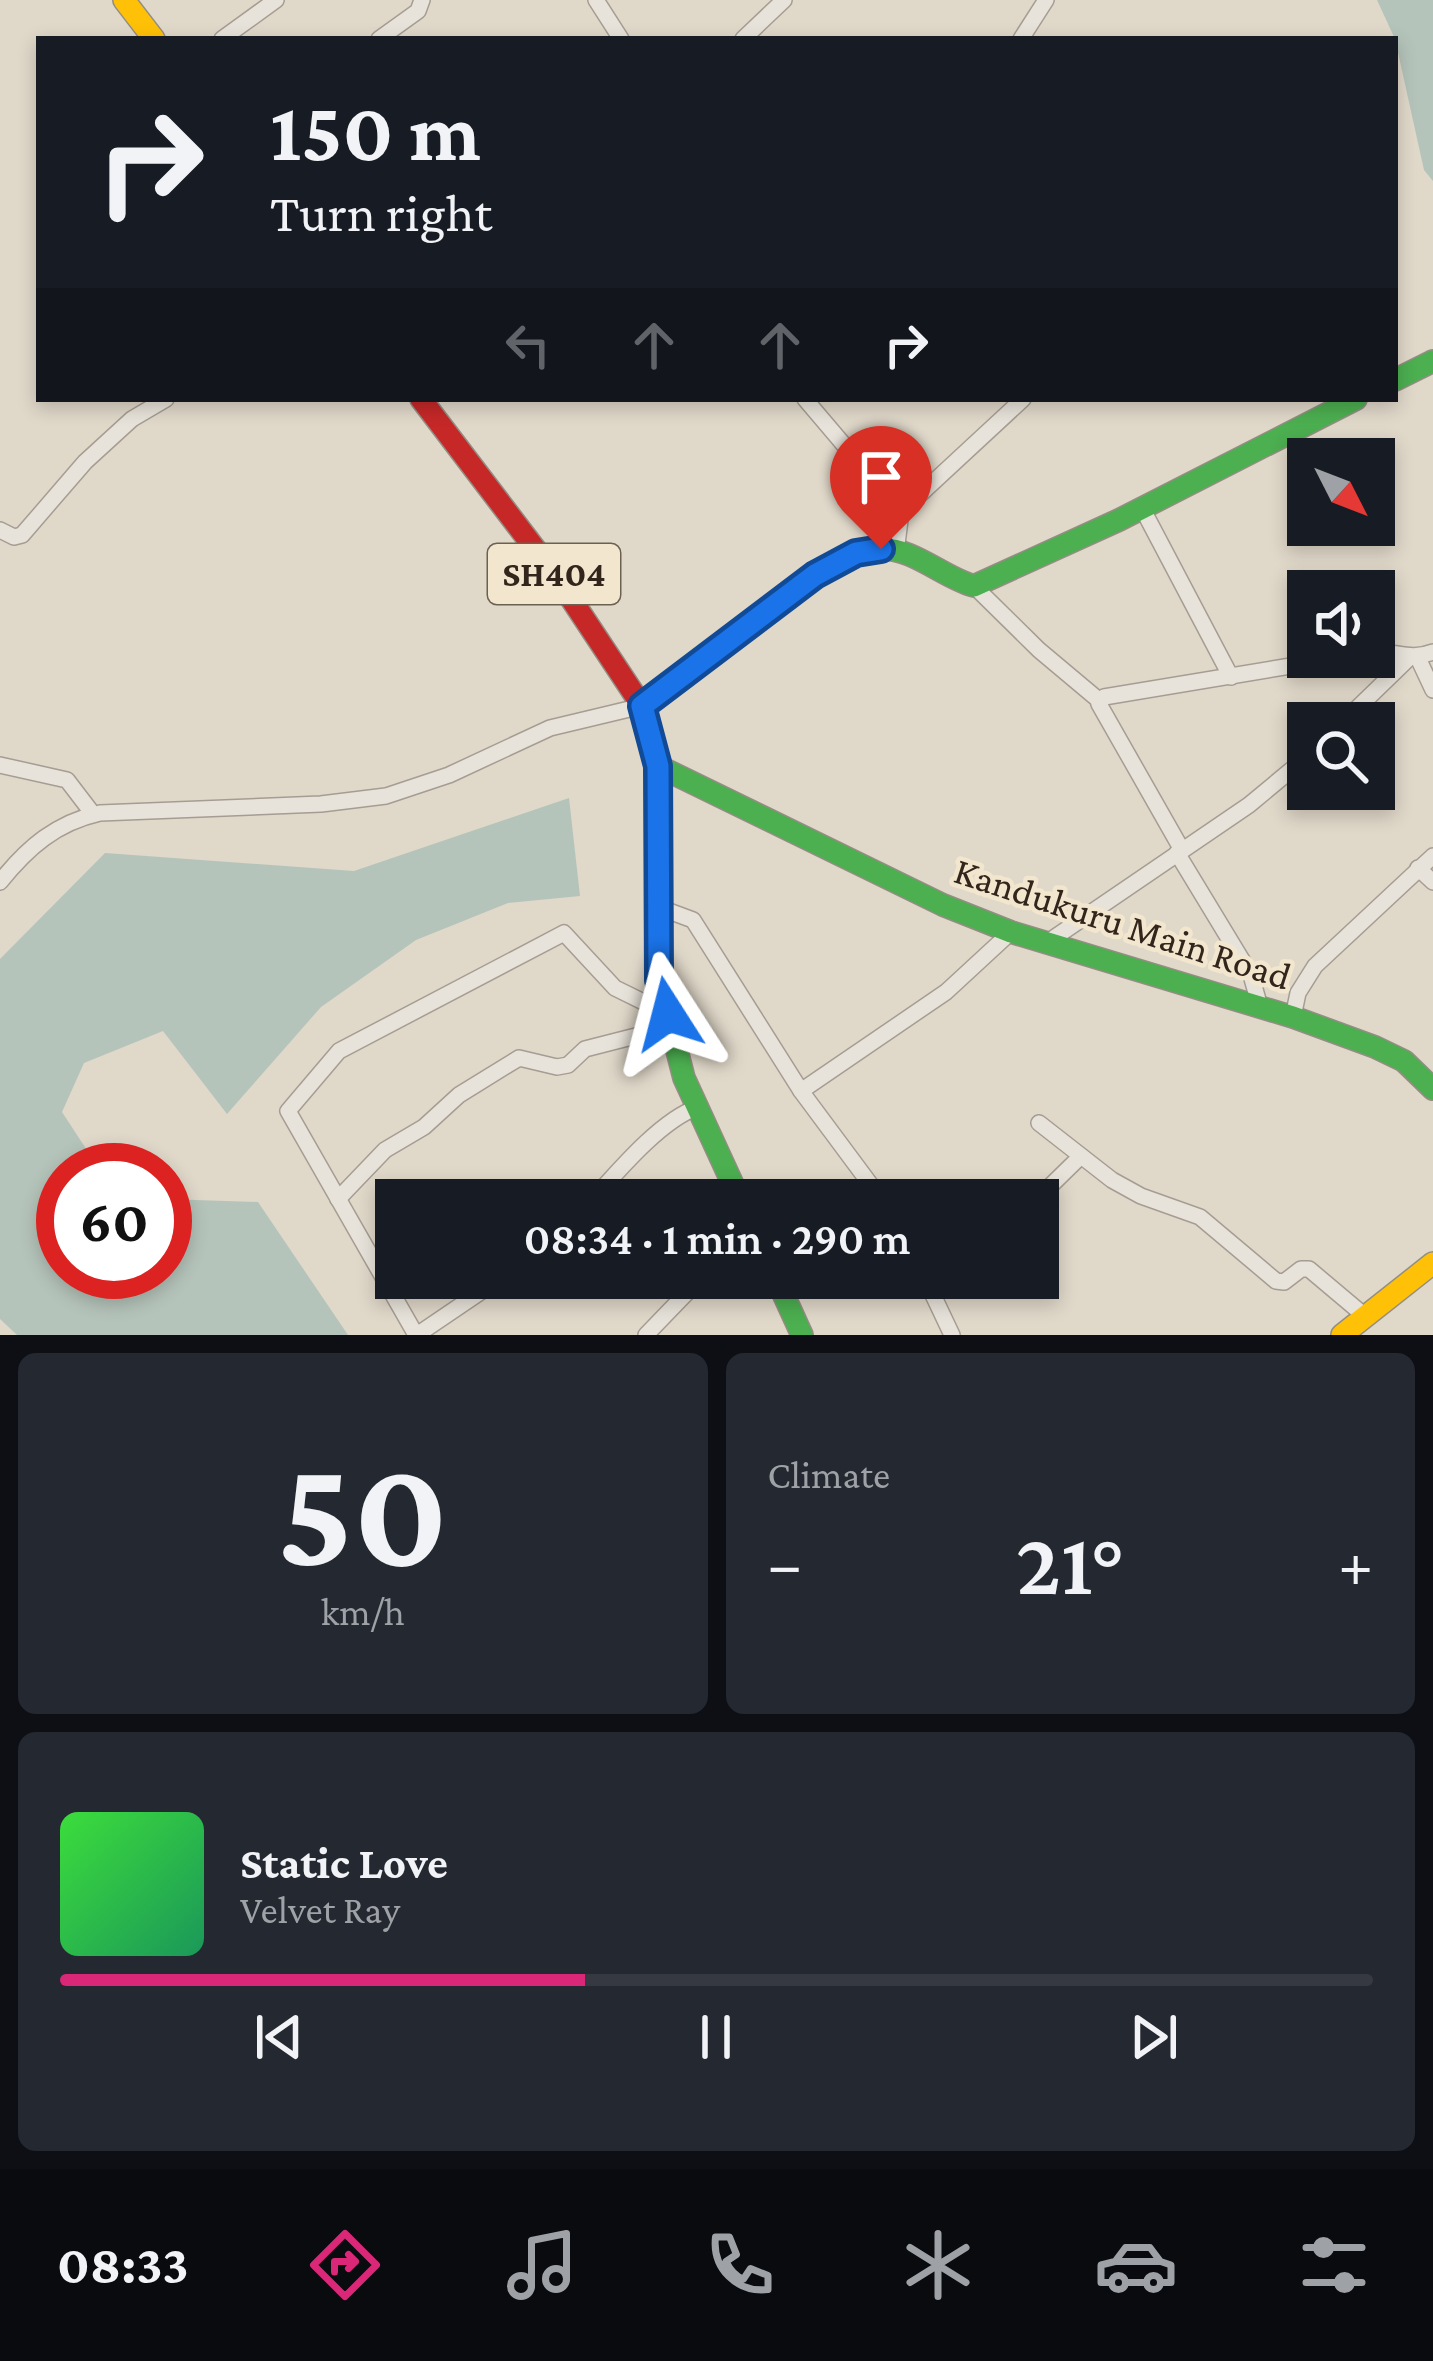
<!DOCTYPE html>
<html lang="en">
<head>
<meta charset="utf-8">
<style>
  :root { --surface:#171b24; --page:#242831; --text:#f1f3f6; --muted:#9ea1a6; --line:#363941; --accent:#db2777 }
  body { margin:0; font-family:"Crimson Pro",serif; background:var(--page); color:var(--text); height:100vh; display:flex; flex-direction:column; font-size:45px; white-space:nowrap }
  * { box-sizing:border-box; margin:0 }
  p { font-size:39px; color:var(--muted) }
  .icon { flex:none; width:66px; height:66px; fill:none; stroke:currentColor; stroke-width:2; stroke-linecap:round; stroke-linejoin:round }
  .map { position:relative; height:1335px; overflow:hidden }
  .sheet { display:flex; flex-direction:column; gap:18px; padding:18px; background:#0d0f14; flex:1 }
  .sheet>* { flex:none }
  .banner { position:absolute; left:36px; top:36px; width:1362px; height:366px; border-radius:0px; box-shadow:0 6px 18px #0003; background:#171b24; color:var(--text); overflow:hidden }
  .needle { width:78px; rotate:132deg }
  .buttons { position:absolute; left:1287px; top:438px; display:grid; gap:24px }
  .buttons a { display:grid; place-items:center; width:108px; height:108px; border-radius:0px; background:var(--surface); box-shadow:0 6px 18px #0003; font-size:60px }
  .speed { position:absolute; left:36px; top:1143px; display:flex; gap:24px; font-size:60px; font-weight:700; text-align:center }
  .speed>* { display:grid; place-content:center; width:156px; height:156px; border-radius:50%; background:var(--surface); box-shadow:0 6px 18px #0003; line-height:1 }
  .speed .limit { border:18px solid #d22; background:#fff; color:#111 }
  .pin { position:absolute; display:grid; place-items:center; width:102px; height:102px; color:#fff; margin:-123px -51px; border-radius:50% 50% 50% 0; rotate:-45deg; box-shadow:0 0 12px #0007 }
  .pin .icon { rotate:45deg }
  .me { position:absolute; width:132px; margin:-66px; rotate:351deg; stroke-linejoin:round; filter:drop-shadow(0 0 9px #0008) }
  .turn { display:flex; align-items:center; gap:42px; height:252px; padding:0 36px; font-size:54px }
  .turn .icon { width:156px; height:156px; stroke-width:2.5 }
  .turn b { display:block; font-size:84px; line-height:102px }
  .lanes { display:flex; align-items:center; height:114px; padding:0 36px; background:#0003; justify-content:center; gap:60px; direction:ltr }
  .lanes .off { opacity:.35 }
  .big { font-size:90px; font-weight:600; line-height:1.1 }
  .sheet .widget { flex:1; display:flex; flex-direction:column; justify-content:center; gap:18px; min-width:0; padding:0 42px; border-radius:18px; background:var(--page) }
  .sheet .dial { align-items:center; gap:0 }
  .dial b { font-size:156px; line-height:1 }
  .song { display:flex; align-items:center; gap:36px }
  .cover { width:144px; height:144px; border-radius:18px; background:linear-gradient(135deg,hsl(120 70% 55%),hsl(150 70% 35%)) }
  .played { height:12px; border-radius:6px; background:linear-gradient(90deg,var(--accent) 40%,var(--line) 40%) }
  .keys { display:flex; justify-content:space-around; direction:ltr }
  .heat { display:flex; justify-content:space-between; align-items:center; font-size:66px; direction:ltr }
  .sheet .tiles { flex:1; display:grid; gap:18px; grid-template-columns:1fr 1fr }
  .widget:last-child { grid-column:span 2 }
  .trip { position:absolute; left:375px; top:1179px; width:684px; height:120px; border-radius:0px; background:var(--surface); box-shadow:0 6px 18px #0003; font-weight:600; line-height:120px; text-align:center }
  .tab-bar { display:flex; height:192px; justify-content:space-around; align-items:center; background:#090b0e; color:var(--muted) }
  .tab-bar .icon { width:84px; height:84px }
  .tab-bar .current { color:var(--accent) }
  .tab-bar b { font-size:54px; color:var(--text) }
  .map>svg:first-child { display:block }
  .water { fill:#b5c4ba }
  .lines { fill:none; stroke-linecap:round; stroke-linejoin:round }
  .street-casing { stroke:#a59d93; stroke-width:18 }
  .fast-casing { stroke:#948d83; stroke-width:24 }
  .slow-casing { stroke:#948d83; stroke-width:24 }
  .jam-casing { stroke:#948d83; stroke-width:24 }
  .street { stroke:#e8e3da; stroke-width:15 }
  .fast { stroke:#4caf50; stroke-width:21 }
  .slow { stroke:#ffc107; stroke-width:21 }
  .jam { stroke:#c62828; stroke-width:21 }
  .route-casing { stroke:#114b97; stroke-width:30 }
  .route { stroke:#1a73e8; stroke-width:21 }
  .labels { text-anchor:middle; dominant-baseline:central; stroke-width:9; stroke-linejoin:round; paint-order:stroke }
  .shield { fill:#f2e6ce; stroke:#6c6051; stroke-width:3 }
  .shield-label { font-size:36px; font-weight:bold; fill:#32261c }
  .street-label { font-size:39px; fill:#32261c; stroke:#f2e6ce }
</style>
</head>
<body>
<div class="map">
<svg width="1433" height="1335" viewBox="0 0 1433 1335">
  <rect width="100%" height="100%" fill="#e0d8c9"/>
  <g class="water">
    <polygon points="1377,0 1433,0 1433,181 1424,170 1395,39"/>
    <polygon points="569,798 580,896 508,903 416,940 321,1007 227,1114 163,1031 84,1063 62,1112 100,1170 63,1170 63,1272 165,1272 165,1199 258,1202 348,1335 17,1335 0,1319 0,959 105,853 354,871"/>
  </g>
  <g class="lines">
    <g class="street-casing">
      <g id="street">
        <polyline points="596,0 621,39"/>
        <polyline points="222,39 276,0"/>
        <polyline points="379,39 418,11 422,0"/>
        <polyline points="743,39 784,0"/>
        <polyline points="1021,39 1046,0"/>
        <polyline points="805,399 901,512"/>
        <polyline points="1141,506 1231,677"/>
        <polyline points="0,530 14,537 22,535 85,462 132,419 166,399"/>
        <polyline points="896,552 901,512 1023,399"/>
        <polyline points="974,586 1039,650 1101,702"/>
        <path d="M1374,652c23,-1 36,9 59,0"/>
        <polyline points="1418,658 1433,690"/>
        <polyline points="1342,723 1409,658"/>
        <polyline points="0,765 67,780 93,814"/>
        <polyline points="1182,850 1099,704 1104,697 1345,657"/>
        <polyline points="1177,853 1251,975 1260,1007"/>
        <polyline points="1418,868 1433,882"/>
        <path d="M0,882c28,-35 56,-59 100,-69l221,-9 65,-8 63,-21 101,-47 92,-22"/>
        <polyline points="658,907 693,920 801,1091 882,1200"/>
        <polyline points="1048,942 1249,805 1308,756"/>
        <polyline points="1293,1017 1298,993 1315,966 1433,856"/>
        <polyline points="801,1091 946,992 1011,932"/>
        <polyline points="1039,1123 1112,1180 1141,1196 1200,1217 1276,1281 1284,1282 1301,1269 1309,1269 1366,1317"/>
        <polyline points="338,1199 385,1150 424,1127 459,1095 519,1058 557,1067 568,1065 585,1049 671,1027"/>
        <path d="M592,1200c27,-30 69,-80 106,-93"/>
        <polyline points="1036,1200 1081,1156"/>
        <polyline points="925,1278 952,1335"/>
        <polyline points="416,1335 288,1111 339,1051 564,933 615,988 668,1014"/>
        <polyline points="417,1335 501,1278"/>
        <polyline points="646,1335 701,1278"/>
      </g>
    </g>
    <g class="fast-casing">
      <g id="fast">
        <polyline points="1395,380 1433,361"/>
        <path d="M642,706c49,-37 183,-154 238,-157 32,-2 64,29 94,37l145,-66 237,-121"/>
        <polyline points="658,766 943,905 1011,932 1293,1017 1375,1047 1404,1061 1433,1089"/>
        <polyline points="659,916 659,980 684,1078 740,1200"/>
        <polyline points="776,1278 802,1335"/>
      </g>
    </g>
    <g class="slow-casing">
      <g id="slow">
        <polyline points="124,0 154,39"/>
        <polyline points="1342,1335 1433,1263"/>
      </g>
    </g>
    <g class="jam-casing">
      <polyline id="jam" points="421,399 558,579 642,706 658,766 659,916"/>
    </g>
    <use href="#street" class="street"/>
    <use href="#fast" class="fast"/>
    <use href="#slow" class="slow"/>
    <use href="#jam" class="jam"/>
  </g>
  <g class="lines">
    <g class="route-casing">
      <polyline id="route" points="668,1014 659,980 658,766 642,706 815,575 856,553 881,549"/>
    </g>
    <use href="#route" class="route"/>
  </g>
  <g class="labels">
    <rect class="shield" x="488" y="544" width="132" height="60" rx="9"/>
    <g class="shield-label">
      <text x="554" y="574">SH404</text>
    </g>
    <g class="street-label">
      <text transform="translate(1123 923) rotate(18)">Kandukuru Main Road</text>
    </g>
  </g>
</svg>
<div class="buttons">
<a><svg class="needle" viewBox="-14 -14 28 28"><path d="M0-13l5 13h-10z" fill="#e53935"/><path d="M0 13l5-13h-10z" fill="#9ea1a6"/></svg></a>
<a><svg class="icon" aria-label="sound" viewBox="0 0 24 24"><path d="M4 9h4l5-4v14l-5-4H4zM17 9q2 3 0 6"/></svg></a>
<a><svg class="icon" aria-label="search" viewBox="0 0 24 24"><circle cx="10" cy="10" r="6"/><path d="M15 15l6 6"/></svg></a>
</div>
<div class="speed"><div class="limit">60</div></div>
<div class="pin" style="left:881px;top:549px;background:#d93025"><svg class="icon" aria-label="arrive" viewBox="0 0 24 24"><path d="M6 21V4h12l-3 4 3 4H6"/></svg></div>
<svg class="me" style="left:668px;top:1014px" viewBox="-20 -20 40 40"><path d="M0-17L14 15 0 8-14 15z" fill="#1a73e8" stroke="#fff" stroke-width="4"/></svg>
<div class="trip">08:34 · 1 min · 290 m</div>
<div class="banner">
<div class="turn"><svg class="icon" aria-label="right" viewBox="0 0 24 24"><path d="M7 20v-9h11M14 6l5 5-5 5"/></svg><div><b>150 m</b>Turn right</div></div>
<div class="lanes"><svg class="icon off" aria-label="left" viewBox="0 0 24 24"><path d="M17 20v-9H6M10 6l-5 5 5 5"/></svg><svg class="icon off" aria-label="ahead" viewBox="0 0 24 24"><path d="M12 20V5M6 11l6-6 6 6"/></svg><svg class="icon off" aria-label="ahead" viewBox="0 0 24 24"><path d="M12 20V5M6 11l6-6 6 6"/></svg><svg class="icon" aria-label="right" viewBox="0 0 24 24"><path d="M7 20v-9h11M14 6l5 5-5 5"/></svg></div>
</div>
</div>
<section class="sheet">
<div class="tiles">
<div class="widget dial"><b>50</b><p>km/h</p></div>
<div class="widget"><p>Climate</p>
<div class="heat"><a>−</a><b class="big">21°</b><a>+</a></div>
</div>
<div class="widget">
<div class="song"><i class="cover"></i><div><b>Static Love</b><p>Velvet Ray</p></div></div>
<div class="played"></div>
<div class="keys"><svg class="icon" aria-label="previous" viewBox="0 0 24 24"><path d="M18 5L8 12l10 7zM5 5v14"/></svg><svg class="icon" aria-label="pause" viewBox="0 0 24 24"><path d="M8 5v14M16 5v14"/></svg><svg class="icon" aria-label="next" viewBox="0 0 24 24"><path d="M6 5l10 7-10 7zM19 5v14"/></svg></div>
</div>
</div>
</section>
<nav class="tab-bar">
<b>08:33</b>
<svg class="icon current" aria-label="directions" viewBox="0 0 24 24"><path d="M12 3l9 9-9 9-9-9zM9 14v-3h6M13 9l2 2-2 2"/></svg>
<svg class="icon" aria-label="music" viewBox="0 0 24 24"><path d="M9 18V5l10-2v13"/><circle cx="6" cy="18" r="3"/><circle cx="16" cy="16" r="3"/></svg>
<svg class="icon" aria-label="phone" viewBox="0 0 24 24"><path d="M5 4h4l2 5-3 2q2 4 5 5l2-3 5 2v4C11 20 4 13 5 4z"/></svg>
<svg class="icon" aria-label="climate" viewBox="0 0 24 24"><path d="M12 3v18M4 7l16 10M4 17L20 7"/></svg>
<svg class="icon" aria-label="car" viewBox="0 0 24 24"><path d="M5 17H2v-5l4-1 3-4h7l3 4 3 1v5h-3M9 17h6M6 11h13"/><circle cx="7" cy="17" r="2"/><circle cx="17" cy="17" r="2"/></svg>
<svg class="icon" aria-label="filters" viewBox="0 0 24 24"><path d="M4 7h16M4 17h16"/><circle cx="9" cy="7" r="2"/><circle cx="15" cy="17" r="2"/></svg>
</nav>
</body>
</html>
